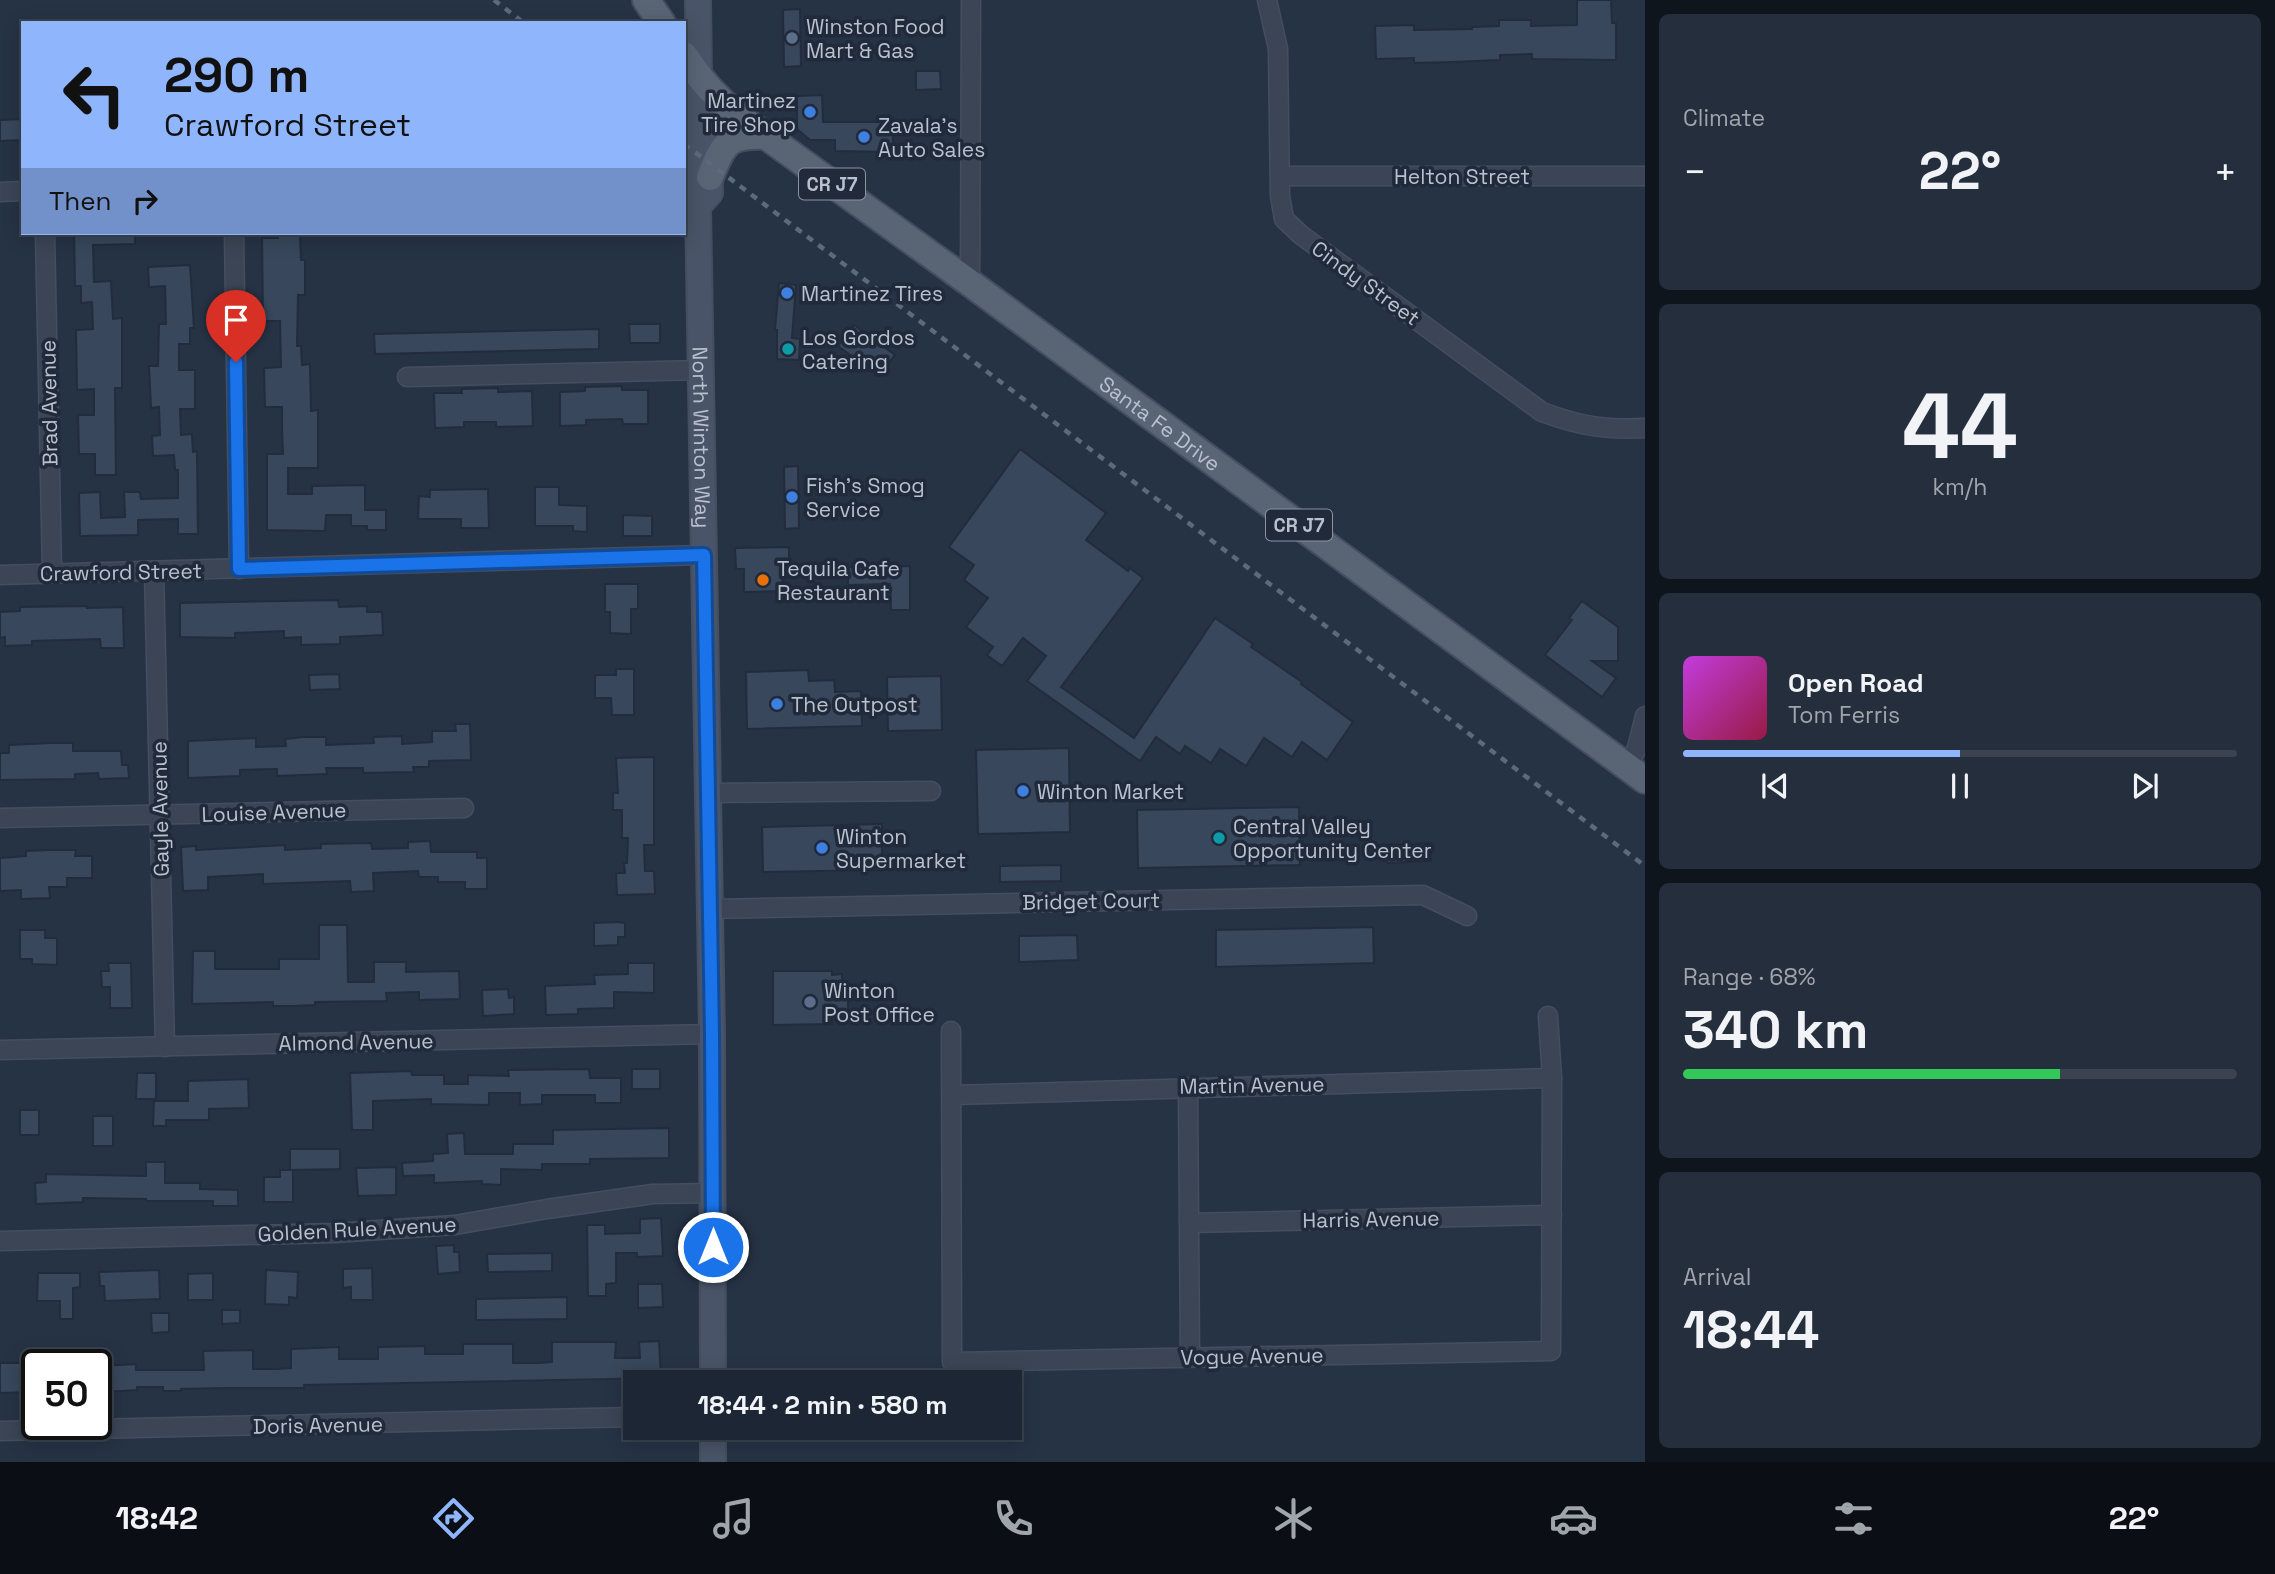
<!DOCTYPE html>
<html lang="en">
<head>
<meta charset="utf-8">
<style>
  :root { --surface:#1c2634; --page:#252e3c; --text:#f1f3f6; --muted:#a0a5ac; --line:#3a434f; --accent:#8fb6fd }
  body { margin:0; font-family:"Space Grotesk",sans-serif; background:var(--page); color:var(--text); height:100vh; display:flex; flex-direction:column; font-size:26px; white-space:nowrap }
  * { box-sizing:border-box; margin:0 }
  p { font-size:23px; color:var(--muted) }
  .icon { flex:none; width:38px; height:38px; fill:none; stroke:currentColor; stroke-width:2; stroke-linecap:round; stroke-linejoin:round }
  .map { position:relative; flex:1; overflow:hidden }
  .panel { display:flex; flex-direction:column; gap:14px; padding:14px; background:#0f151d; width:630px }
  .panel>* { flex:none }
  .hud { position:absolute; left:21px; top:21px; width:665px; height:214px; border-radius:0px; box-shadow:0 4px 18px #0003,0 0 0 2px var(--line); background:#8fb6fd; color:#111; overflow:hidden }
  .speed { position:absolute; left:21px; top:1349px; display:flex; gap:14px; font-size:35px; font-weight:700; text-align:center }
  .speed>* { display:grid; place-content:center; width:91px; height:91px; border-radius:50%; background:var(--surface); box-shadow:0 4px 18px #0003,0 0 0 2px var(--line); line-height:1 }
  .speed .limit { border:4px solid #111; border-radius:10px; background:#fff; color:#111 }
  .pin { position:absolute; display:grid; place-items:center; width:60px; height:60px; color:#fff; margin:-72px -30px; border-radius:50% 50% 50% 0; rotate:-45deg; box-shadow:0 0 7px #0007 }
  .pin .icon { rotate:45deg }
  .me { position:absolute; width:77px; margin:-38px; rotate:0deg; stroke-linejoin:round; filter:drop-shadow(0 0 5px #0008) }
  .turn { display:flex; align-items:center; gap:24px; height:147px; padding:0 28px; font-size:32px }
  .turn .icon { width:91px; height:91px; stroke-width:2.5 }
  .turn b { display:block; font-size:49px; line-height:60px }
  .then { display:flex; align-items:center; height:66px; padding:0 28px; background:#0003; gap:14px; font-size:26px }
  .big { font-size:52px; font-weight:700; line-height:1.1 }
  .panel .card { flex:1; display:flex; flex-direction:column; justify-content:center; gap:10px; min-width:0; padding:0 24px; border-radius:10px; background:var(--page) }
  .panel .dial { align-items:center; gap:0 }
  .dial b { font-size:91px; line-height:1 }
  .song { display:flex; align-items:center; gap:21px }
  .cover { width:84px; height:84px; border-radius:10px; background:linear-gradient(135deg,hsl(290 70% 55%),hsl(340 70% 35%)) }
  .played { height:7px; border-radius:4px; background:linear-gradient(90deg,var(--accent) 50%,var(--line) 50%) }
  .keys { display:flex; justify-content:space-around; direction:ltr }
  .heat { display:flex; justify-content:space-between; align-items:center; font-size:38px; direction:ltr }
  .charge { height:10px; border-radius:5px; background:linear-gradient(90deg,#34c759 68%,var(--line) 0) }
  .trip { position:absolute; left:623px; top:1370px; width:399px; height:70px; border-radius:0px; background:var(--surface); box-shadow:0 4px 18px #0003,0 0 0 2px var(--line); font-weight:700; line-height:70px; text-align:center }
  .menu { display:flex; height:112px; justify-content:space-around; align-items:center; background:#0b0f15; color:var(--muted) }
  .menu .icon { width:49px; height:49px }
  .menu .on { color:var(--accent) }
  .menu b { font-size:32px; color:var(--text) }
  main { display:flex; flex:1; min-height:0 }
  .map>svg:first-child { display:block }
  .building { fill:#38475c; stroke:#222c3c; stroke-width:2 }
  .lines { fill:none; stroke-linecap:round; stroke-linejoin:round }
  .street-casing { stroke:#454e5e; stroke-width:21 }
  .secondary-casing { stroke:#454e5e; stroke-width:28 }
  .primary-casing { stroke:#454e5e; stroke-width:30 }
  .street { stroke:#3b4555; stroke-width:18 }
  .secondary { stroke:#495468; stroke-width:24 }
  .primary { stroke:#596475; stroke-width:26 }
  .rail { stroke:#5d697c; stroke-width:4.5; stroke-dasharray:7 7; stroke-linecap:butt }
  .route-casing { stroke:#114b97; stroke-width:18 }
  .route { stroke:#1a73e8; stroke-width:12 }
  .service-dot { fill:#5c6f8a; stroke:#202a3a; stroke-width:2.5 }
  .shop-dot { fill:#3f7fe0; stroke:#202a3a; stroke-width:2.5 }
  .culture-dot { fill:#0f9aa8; stroke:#202a3a; stroke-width:2.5 }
  .food-dot { fill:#e8710a; stroke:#202a3a; stroke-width:2.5 }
  .labels { text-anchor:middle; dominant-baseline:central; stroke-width:7; stroke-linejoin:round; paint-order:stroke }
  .shield { fill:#202a3a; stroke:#8b93a2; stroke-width:2 }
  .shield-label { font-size:19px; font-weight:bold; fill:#b9c0ce }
  .poi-label { font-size:21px; fill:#b9c0ce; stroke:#202a3a; text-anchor:start }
  .street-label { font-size:21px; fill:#b9c0ce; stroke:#202a3a }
</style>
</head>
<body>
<main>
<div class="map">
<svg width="1645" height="1462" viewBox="0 0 1645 1462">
  <rect width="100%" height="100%" fill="#263345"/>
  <g class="building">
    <polygon points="1577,0 1611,0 1612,23 1616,23 1616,60 1532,59 1532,54 1500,55 1500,60 1452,62 1414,63 1414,58 1376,59 1375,26 1414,25 1414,30 1472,29 1472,27 1499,26 1499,20 1531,20 1531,26 1577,25"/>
    <polygon points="800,9 801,66 784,67 783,10"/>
    <polygon points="916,71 940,71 941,89 916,90"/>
    <polygon points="822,95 823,122 893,122 893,152 835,151 835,140 810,140 797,129 797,96"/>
    <polygon points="23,119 23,140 0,141 0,120"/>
    <polygon points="74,233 135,233 135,244 93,245 94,282 111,281 113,319 122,318 122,388 115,388 116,475 95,475 95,454 79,454 78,415 94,415 94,389 77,390 76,330 93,329 92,302 81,303 81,286 75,286"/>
    <polygon points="278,233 300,233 301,260 305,260 305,295 298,295 297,346 301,346 302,365 310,364 311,411 318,410 318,468 288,468 288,494 312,494 312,486 365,485 365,510 386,510 386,530 367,530 367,526 351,526 351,515 326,515 325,531 267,530 267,454 283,454 282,428 282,407 265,407 264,368 281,367 280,321 263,321 262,238 278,238"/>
    <polygon points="190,265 194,328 190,328 190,344 179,344 179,370 195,370 195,409 180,409 181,435 192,434 193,452 197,451 198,534 178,534 178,519 138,520 138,535 80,536 79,493 100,492 101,518 125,517 124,492 140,492 141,499 178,498 178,470 175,470 174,455 153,456 152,436 160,435 159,407 151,408 149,366 158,366 159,324 166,324 165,286 149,287 148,267"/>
    <polygon points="779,283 796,285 792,338 800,339 799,360 777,359 777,330 775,330"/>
    <polygon points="629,324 660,324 660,343 630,343"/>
    <polygon points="854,325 895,355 879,376 838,346"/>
    <polygon points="599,329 599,349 375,354 374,334"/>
    <polygon points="622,386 622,390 648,390 648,424 623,424 622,419 586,420 586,425 560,426 560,392 585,391 585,387"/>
    <polygon points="498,388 498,392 532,391 533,426 496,427 496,422 464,422 464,427 435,428 434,393 462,393 461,389"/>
    <polygon points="1020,449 1106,513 1086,540 1128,571 1130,568 1143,578 1061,687 1134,738 1215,618 1253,644 1251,647 1302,682 1301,684 1353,722 1327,760 1302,742 1292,757 1264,738 1246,766 1220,749 1211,763 1185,746 1180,754 1156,737 1140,761 1027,681 1046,656 1023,638 1002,666 987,655 993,647 966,627 988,598 964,580 974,565 949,547"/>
    <polygon points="798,466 799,528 785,529 784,467"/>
    <polygon points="535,487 559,487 559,505 587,506 587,532 573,531 573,526 535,526"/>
    <polygon points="488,489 489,528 461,528 461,519 418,519 419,496 430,497 430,490"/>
    <polygon points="623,515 652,516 652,536 623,536"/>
    <polygon points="789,547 789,568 782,568 783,591 744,592 744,569 736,569 735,548"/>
    <polygon points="910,566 910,610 891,610 890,584 848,585 848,567"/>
    <polygon points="605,584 638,584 638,609 631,609 631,634 610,633 610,612 605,612"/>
    <polygon points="338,600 339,607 367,606 367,612 382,612 383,635 340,637 340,644 301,645 301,637 284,638 284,631 235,633 235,638 180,637 180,603"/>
    <polygon points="1582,601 1618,627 1618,661 1592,661 1616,678 1602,697 1545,655 1572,620 1569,618"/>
    <polygon points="87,606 87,608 123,607 124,648 101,648 100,639 32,641 32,645 5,646 5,637 0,638 0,612 20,611 20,607"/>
    <polygon points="616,669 634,669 634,715 612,715 611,698 595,698 595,675 616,675"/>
    <polygon points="808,670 809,681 834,680 835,692 861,691 862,726 747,729 746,672"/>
    <polygon points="339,674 340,689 310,690 309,675"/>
    <polygon points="941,676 942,730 888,731 887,677"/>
    <polygon points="455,724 470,724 471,760 429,761 429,767 413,767 414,772 363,773 363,768 326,768 327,774 277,776 277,769 240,770 240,776 188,778 188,741 256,738 256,747 286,746 285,739 303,737 326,737 326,745 374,743 373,737 402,736 402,744 432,742 432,731 456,731"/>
    <polygon points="51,743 73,743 73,751 121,751 122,765 128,765 129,778 99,779 98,773 75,774 75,779 0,780 0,753 9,753 9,745"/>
    <polygon points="1069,748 1070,832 978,834 976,750"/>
    <polygon points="654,757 654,845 644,845 645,871 654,871 655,894 617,895 616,873 625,873 624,863 627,863 628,838 622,838 622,810 613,810 613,793 618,793 616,758"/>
    <polygon points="1299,807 1300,865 1138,868 1137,810"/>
    <polygon points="882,824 882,870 763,872 762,827"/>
    <polygon points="430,841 431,852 477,852 477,858 487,858 487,889 465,889 465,882 438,882 438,877 419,877 418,871 373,873 374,891 351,892 350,881 263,884 263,874 208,877 208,890 183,891 181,847 196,846 196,850 285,845 285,850 321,848 321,844 371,843 372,849 408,848 408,842"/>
    <polygon points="1431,843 1431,861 1387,863 1386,845"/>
    <polygon points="48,850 76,850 75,856 92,856 92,878 67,878 67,887 49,887 50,898 21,899 21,890 0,891 0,858 26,856 26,851"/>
    <polygon points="1061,865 1061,881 1000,882 1000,866"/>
    <polygon points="617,922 625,923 625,937 618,937 618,945 594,946 594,923"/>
    <polygon points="319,925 347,925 348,982 374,982 374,962 406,962 406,972 459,971 460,999 419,1000 419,992 386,993 387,1001 315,1002 315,1005 295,1006 273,1006 273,1002 192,1004 193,951 215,951 215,969 279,969 279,959 319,959"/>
    <polygon points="1373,927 1374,963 1216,967 1216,930"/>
    <polygon points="20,930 45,930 45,938 57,938 57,965 32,964 32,959 20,959"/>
    <polygon points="1077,935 1078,960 1019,962 1019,936"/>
    <polygon points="108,963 131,963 132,1008 110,1008 110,987 102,987 101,971 109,971"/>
    <polygon points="628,963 654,963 654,993 614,992 614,1008 578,1009 578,1014 546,1015 545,986 595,984 594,975 628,974"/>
    <polygon points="773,971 832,971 832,975 842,974 842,984 848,984 848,1020 832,1020 832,1024 773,1025"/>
    <polygon points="508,989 509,998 514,997 514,1014 483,1016 482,990"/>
    <polygon points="589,1069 590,1078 621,1078 621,1103 595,1103 595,1095 542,1095 542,1104 520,1105 520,1093 489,1093 489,1105 431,1104 431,1099 373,1101 373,1130 352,1130 350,1073 411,1071 412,1075 444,1075 444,1084 468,1084 468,1075 509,1076 508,1070"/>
    <rect x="632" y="1069" width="28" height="20"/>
    <polygon points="137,1073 156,1073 156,1099 136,1099"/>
    <polygon points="248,1079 249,1108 209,1109 209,1120 166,1120 166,1126 153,1126 154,1101 188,1101 188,1081"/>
    <rect x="20" y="1110" width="19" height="25"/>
    <rect x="93" y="1116" width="20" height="30"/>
    <polygon points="669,1128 669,1158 590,1159 590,1164 542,1164 542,1170 501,1169 501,1185 482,1184 482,1181 434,1183 434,1175 403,1176 402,1163 433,1161 433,1154 448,1153 447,1134 464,1133 465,1154 513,1154 513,1144 553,1144 553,1130"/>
    <polygon points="290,1149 340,1149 340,1169 290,1170"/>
    <polygon points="146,1162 165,1162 165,1183 200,1183 200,1189 238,1190 238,1206 213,1206 213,1201 146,1201 146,1199 83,1198 83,1202 36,1204 35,1183 46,1182 46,1174 146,1176"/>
    <polygon points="396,1167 396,1195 358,1196 356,1168"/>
    <polygon points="280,1170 293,1170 293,1202 264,1202 264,1177 280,1177"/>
    <polygon points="661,1218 663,1256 637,1257 637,1253 616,1253 616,1283 606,1284 606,1296 588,1296 587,1225 605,1225 605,1234 640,1233 640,1219"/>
    <polygon points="454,1245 454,1252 459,1252 460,1272 438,1274 436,1246"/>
    <polygon points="552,1253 552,1271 488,1272 487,1254"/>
    <polygon points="372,1268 373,1300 351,1300 351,1287 343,1288 343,1269"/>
    <polygon points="159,1270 160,1299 105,1301 104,1286 100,1286 99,1272"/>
    <polygon points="266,1270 298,1272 297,1298 289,1297 289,1305 265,1304"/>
    <polygon points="38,1273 80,1273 80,1287 73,1288 73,1319 60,1319 60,1301 37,1301"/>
    <polygon points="213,1273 213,1300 188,1300 188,1274"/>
    <polygon points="638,1284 662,1284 663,1307 638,1308"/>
    <polygon points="567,1297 567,1319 476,1320 476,1299"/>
    <polygon points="222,1310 240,1310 240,1323 222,1324"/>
    <polygon points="151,1313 169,1313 169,1332 152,1333"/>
    <polygon points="659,1341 661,1378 304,1385 304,1388 225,1388 181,1389 181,1391 163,1391 163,1387 137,1387 137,1390 104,1392 103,1366 136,1364 136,1370 204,1370 203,1351 253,1350 253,1369 276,1369 291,1368 291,1349 339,1347 339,1359 378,1359 378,1347 425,1346 425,1354 463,1354 463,1344 513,1344 513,1363 538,1363 552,1362 552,1342 616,1342 615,1358 640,1358 639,1342"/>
    <polygon points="101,1353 101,1365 37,1365 37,1392 0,1393 0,1363 24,1363 23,1354"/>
  </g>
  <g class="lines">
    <g class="street-casing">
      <g id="street">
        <path d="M1267,0l11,49 2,147 4,23 17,16 241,177c38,14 62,18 103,16"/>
        <polyline points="1280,176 1645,176"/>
        <polyline points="0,192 23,191"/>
        <polyline points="45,233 52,573"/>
        <polyline points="234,233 239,569"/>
        <polyline points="970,283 971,0"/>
        <polyline points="407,377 701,370"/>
        <polyline points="154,571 165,1047"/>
        <polyline points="0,575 704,555"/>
        <polyline points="1628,767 1637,748 1645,716"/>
        <polyline points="708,793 931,791"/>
        <polyline points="0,818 464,808"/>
        <polyline points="710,909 1423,895 1467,916"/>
        <polyline points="951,1031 952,1362 1551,1351 1552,1078 1548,1016"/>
        <polyline points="0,1050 712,1034"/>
        <polyline points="1188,1087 1190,1357"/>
        <polyline points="953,1095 1552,1078"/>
        <polyline points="1189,1223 1552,1215"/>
        <polyline points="0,1241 334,1233 455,1225 547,1209 653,1194 713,1193"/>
        <polyline points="0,1431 635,1417"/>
      </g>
    </g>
    <g class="secondary-casing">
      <g id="secondary">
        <path id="s1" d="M699,78l-13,34v79l12,15 14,828 1,348"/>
        <polyline points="698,206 710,193 709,114 699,78 698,0"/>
        <polyline points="713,1428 713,1462"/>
      </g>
    </g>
    <g class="primary-casing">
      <g id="primary">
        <polyline points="646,0 662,23"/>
        <path id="s2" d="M684,55c16,25 34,45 57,63l229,165 675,497"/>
        <path d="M710,177c14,-35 18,-43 57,-41"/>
      </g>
    </g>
    <use href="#street" class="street"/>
    <use href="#secondary" class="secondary"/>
    <use href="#primary" class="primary"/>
    <g class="rail">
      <polyline points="494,0 524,23"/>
      <polyline points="684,144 1645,866"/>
    </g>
  </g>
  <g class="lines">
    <g class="route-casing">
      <polyline id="route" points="236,362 239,569 704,555 712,1034 713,1247"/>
    </g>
    <use href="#route" class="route"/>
  </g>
  <g class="service-dot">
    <circle cx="792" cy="38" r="7"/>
    <circle cx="810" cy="1002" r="7"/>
  </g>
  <g class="shop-dot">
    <circle cx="810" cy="112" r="7"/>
    <circle cx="864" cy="137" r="7"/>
    <circle cx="787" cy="293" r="7"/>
    <circle cx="792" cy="497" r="7"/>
    <circle cx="777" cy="704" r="7"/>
    <circle cx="1023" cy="791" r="7"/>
    <circle cx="822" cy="848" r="7"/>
  </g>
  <g class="culture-dot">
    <circle cx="788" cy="349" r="7"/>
    <circle cx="1219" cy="838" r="7"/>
  </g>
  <circle class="food-dot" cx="763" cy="580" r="7"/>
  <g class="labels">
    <g class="shield">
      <rect x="799" y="168.5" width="66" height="31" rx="5"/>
      <rect x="1266" y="509.5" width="66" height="31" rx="5"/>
    </g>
    <g class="shield-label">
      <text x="832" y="184">CR J7</text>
      <text x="1299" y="525">CR J7</text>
    </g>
    <g class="poi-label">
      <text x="806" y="26">Winston Food<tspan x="806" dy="24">Mart &amp; Gas</tspan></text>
      <text x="796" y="100" text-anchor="end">Martinez<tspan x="796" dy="24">Tire Shop</tspan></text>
      <text x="878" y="125">Zavala's<tspan x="878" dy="24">Auto Sales</tspan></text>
      <text x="801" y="293">Martinez Tires</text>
      <text x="802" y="337">Los Gordos<tspan x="802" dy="24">Catering</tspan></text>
      <text x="806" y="485">Fish's Smog<tspan x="806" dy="24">Service</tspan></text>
      <text x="777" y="568">Tequila Cafe<tspan x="777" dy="24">Restaurant</tspan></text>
      <text x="791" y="704">The Outpost</text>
      <text x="1037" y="791">Winton Market</text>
      <text x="1233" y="826">Central Valley<tspan x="1233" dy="24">Opportunity Center</tspan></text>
      <text x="836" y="836">Winton<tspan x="836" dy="24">Supermarket</tspan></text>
      <text x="824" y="990">Winton<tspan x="824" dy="24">Post Office</tspan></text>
    </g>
    <g class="street-label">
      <text x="1462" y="176">Helton Street</text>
      <text transform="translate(1366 283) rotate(36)">Cindy Street</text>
      <text transform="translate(49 403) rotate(-91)">Brad Avenue</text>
      <text stroke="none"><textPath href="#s2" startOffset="604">Santa Fe Drive</textPath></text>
      <text stroke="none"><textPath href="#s1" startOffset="366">North Winton Way</textPath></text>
      <text transform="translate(121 572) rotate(-1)">Crawford Street</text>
      <text transform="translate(160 809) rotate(-91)">Gayle Avenue</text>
      <text transform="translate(274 812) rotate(-2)">Louise Avenue</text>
      <text transform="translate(1091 901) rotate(-1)">Bridget Court</text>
      <text transform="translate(356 1042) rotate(-1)">Almond Avenue</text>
      <text transform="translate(1252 1085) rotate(-1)">Martin Avenue</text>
      <text transform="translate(1371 1219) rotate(-1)">Harris Avenue</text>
      <text transform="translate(357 1229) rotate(-3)">Golden Rule Avenue</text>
      <text transform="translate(1252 1356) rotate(-1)">Vogue Avenue</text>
      <text transform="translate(318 1425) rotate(-1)">Doris Avenue</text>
    </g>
  </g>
</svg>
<div class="speed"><div class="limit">50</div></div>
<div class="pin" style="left:236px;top:362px;background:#d93025"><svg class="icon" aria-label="arrive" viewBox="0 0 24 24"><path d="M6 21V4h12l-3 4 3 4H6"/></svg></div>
<svg class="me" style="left:713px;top:1247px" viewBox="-20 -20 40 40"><circle r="17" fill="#1a73e8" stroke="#fff" stroke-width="3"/><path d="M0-11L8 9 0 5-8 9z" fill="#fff"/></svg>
<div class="trip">18:44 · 2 min · 580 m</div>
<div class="hud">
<div class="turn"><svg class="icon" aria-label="left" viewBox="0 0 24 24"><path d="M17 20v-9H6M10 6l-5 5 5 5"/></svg><div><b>290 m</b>Crawford Street</div></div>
<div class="then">Then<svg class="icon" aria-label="right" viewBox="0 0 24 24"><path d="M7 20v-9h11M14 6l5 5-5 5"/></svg></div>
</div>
</div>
<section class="panel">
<div class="card"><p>Climate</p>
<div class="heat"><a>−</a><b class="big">22°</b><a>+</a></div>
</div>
<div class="card dial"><b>44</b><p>km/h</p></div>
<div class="card">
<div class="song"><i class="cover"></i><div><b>Open Road</b><p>Tom Ferris</p></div></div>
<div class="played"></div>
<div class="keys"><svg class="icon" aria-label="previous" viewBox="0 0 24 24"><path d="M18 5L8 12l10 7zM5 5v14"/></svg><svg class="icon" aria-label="pause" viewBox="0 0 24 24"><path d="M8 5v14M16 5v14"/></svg><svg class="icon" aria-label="next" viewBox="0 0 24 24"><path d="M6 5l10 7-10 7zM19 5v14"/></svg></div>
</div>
<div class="card"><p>Range · 68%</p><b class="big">340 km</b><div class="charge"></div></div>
<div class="card"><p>Arrival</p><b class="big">18:44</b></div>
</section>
</main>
<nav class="menu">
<b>18:42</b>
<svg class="icon on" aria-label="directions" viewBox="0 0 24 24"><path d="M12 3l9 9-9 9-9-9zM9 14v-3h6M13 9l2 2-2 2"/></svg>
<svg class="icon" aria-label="music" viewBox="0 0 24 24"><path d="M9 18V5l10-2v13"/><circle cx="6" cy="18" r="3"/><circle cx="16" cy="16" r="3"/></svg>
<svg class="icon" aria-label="phone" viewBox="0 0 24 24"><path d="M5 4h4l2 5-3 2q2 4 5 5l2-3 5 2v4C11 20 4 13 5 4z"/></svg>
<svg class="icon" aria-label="climate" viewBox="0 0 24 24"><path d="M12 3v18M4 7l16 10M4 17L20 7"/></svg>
<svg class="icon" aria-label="car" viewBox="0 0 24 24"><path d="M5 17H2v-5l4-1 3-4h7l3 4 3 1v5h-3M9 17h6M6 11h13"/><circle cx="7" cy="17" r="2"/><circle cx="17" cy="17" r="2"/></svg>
<svg class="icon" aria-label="filters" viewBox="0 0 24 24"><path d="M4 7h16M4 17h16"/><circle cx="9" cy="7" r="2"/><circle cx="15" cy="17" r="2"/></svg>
<b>22°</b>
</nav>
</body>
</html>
